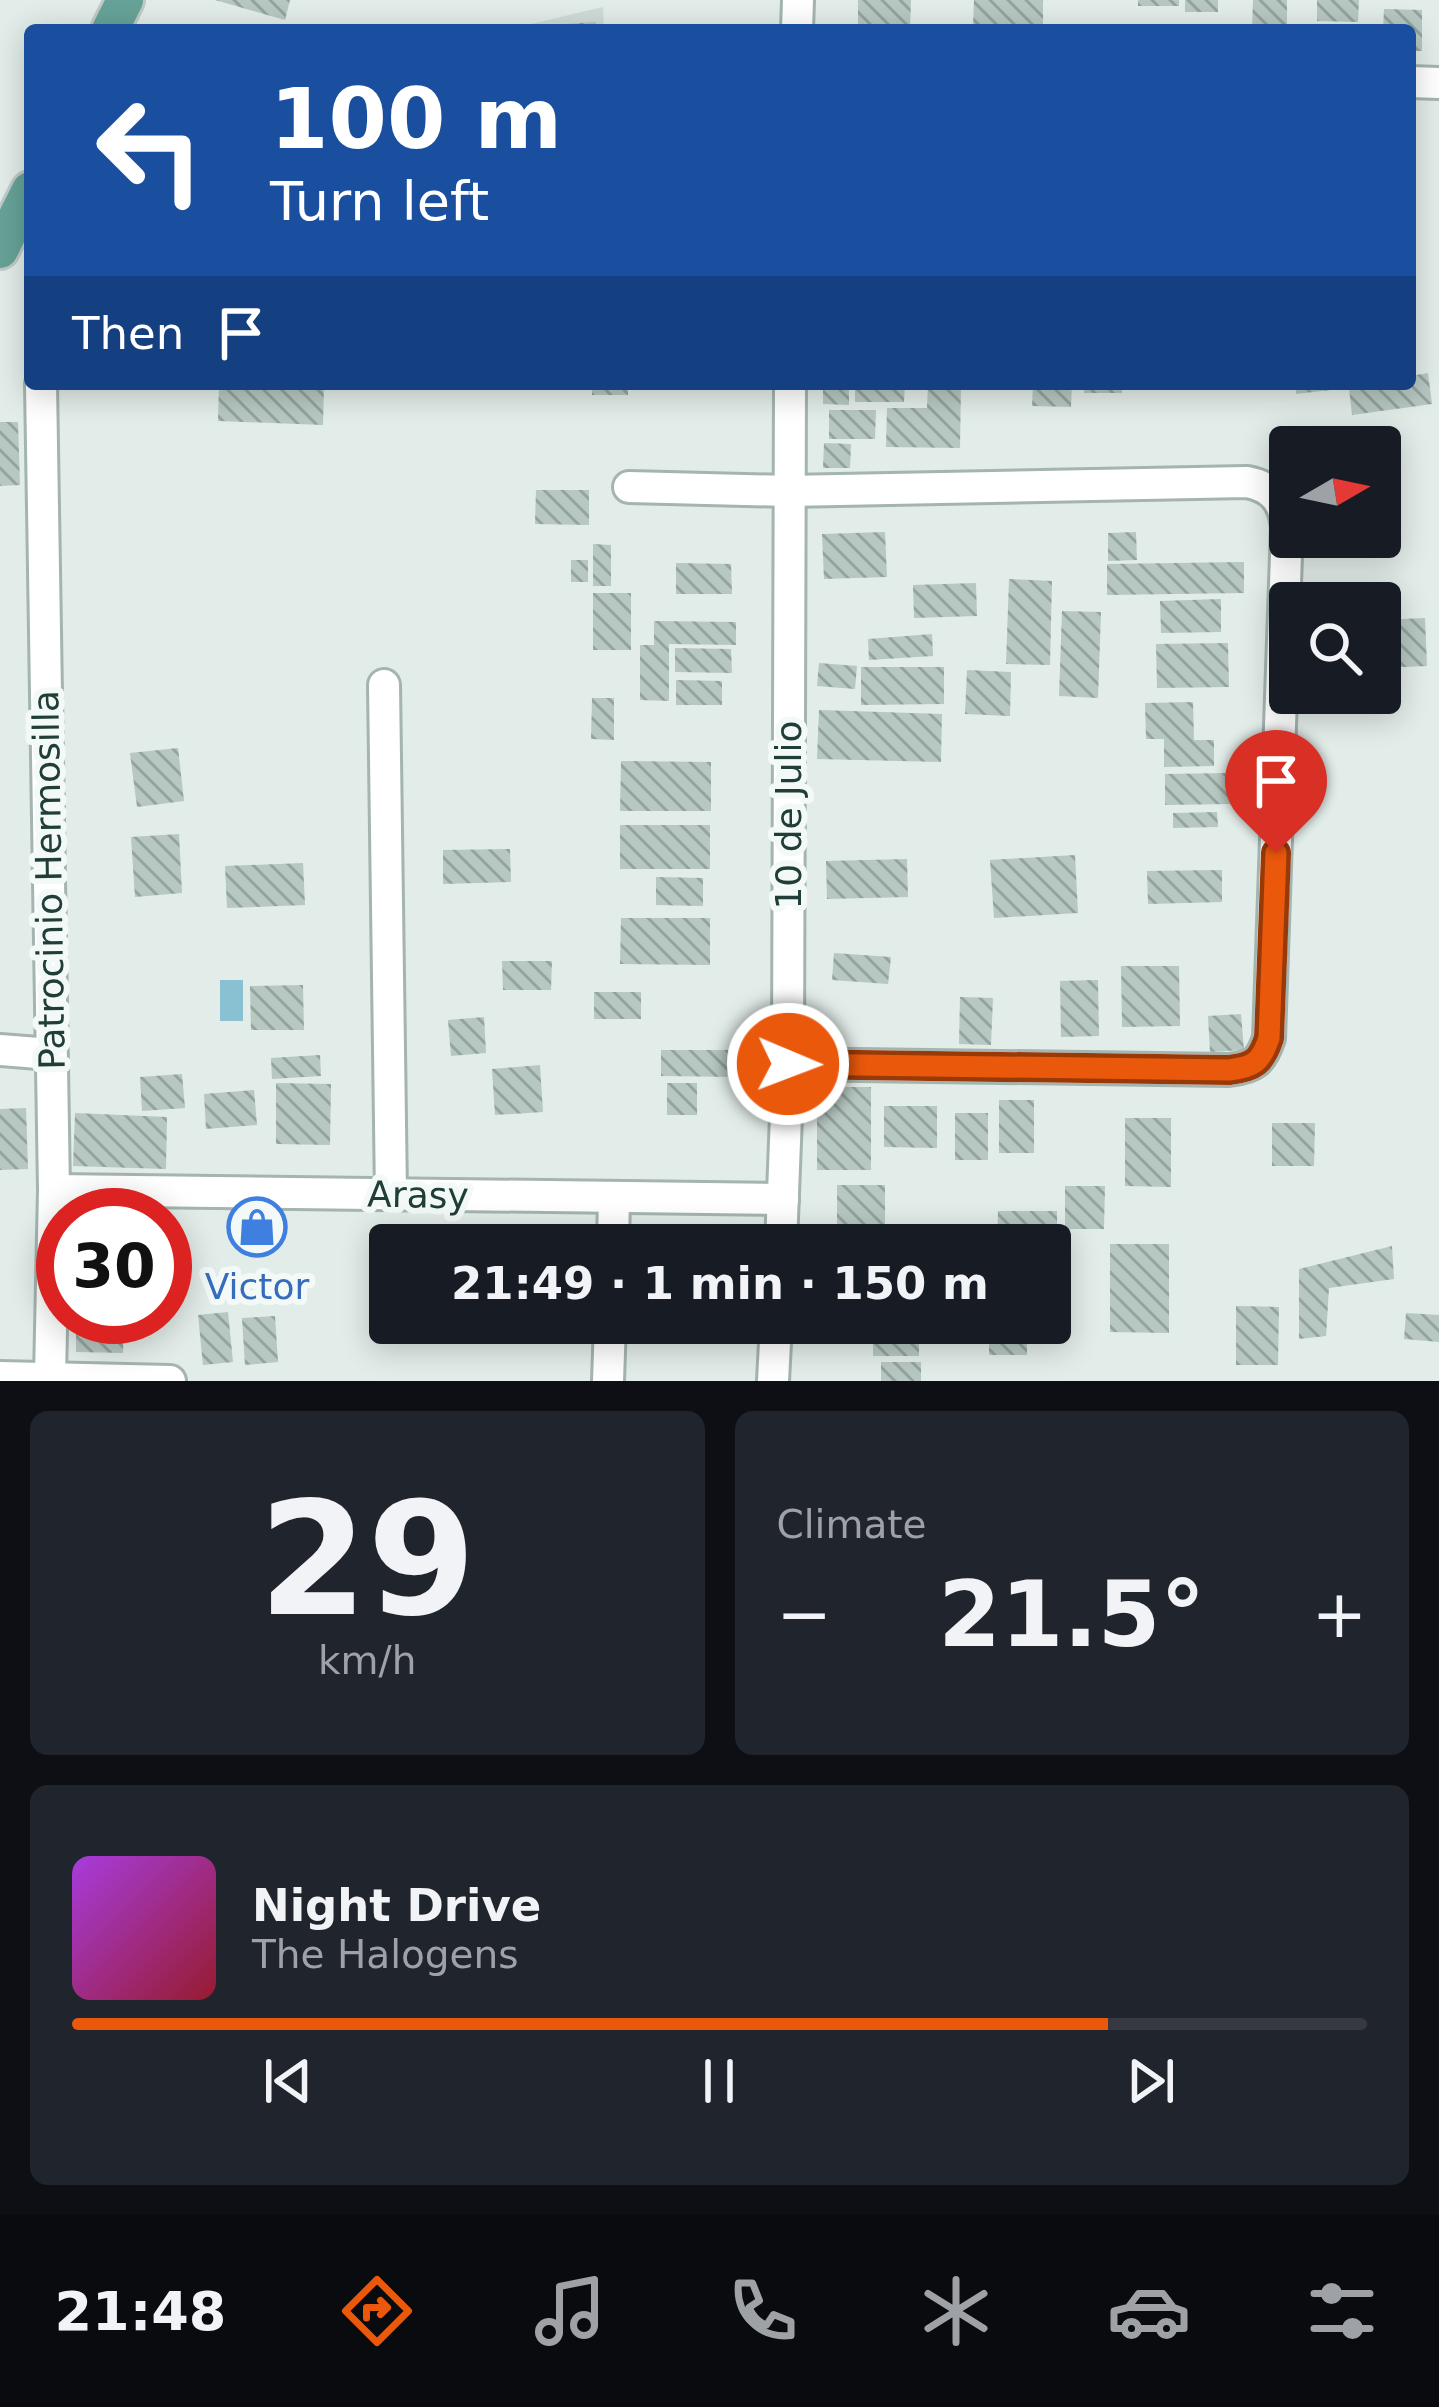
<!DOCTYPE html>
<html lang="en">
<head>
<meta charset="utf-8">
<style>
  :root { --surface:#171b24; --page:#20242c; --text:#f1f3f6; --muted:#9ea1a6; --line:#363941; --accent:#ea580c }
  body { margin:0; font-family:"DejaVu Sans",sans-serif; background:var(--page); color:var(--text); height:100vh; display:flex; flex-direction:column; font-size:45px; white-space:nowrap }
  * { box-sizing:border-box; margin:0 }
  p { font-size:39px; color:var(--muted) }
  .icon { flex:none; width:66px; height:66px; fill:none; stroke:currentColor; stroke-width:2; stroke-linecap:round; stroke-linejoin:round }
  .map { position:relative; height:1381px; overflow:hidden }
  .side { display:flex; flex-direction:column; gap:30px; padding:30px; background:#0d0f14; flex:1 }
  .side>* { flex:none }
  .top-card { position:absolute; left:24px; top:24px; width:1392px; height:366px; border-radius:12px; box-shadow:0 6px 30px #0003; background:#1a4fa0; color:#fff; overflow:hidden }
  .needle { width:78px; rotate:81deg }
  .buttons { position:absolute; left:1269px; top:426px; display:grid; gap:24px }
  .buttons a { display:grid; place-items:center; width:132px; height:132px; border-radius:12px; background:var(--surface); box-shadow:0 6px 30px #0003; font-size:60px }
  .speed { position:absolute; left:36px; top:1188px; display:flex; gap:24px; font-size:60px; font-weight:700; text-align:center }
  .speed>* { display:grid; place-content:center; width:156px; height:156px; border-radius:50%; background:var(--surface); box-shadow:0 6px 30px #0003; line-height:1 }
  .speed .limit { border:18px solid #d22; background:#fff; color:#111 }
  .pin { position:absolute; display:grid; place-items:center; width:102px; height:102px; color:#fff; margin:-123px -51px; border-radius:50% 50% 50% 0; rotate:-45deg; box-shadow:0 0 12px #0007 }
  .pin .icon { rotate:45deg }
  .me { position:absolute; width:132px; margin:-66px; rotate:91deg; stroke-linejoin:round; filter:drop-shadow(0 0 9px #0008) }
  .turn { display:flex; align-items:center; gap:42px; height:252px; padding:0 48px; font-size:54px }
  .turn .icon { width:156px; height:156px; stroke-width:2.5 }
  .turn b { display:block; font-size:84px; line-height:102px }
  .then { display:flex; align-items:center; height:114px; padding:0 48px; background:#0003; gap:24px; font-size:45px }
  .big { font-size:90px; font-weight:700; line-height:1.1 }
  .side .widget { flex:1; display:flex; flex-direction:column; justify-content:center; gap:18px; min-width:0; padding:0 42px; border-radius:18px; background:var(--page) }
  .side .dial { align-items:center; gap:0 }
  .dial b { font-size:156px; line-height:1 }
  .song { display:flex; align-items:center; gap:36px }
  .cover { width:144px; height:144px; border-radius:18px; background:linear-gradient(135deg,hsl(280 70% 55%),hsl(350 70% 35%)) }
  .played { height:12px; border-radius:6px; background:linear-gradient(90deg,var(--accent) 80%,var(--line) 80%) }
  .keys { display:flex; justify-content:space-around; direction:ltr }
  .heat { display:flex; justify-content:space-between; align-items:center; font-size:66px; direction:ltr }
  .side .tiles { flex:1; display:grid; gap:30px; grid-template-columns:1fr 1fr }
  .widget:last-child { grid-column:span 2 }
  .trip { position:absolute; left:369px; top:1224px; width:702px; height:120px; border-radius:12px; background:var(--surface); box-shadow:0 6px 30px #0003; font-weight:700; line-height:120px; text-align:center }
  .tab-bar { display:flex; height:192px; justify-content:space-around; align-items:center; background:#090b0e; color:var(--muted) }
  .tab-bar .icon { width:84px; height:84px }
  .tab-bar .on { color:var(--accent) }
  .tab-bar b { font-size:54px; color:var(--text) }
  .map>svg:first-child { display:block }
  .built { fill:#d0dcd7 }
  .water { fill:#89c1d2 }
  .building { fill:url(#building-back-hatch) }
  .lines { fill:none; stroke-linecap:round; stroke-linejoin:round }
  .minor-casing { stroke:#a4b4b0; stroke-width:36 }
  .major-casing { stroke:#c1c9c7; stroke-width:42 }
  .minor { stroke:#fff; stroke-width:30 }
  .major { stroke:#66a297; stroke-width:36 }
  .route-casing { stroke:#983908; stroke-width:30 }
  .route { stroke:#ea580c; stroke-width:21 }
  .labels { text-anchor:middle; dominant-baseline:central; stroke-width:12; stroke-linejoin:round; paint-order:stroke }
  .street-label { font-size:36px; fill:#213d38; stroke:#f2f9f6 }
  .shop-label { font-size:36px; fill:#366cbe; stroke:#f2f9f6 }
</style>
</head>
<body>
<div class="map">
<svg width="1439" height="1381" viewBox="0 0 1439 1381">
  <defs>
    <pattern id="building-back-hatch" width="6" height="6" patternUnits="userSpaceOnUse" patternTransform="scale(3)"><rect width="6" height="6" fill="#b7c7c1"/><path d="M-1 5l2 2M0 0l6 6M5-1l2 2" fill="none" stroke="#94a39e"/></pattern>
  </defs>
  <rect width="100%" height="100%" fill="#e2ece8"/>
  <polygon class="built" points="603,7 604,30 506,30"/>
  <rect class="water" x="220" y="980" width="23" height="41"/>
  <g class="building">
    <polygon points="215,0 290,0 285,20"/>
    <polygon points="858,0 911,0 910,30 858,30"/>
    <polygon points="974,0 1043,0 1043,28 973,27"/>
    <rect x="1138" y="0" width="41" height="6"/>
    <rect x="1185" y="0" width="33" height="12"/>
    <polygon points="1253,0 1287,0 1287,30 1252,30"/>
    <polygon points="1317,0 1359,0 1358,22 1317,21"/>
    <polygon points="1384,9 1422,10 1422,51 1410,51 1410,30 1383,30"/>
    <polygon points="596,22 596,30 550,30 549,25"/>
    <polygon points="1428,373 1432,404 1352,415 1349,388 1296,394 1296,384 1410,384 1410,376"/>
    <polygon points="219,384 324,384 323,425 218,421"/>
    <rect x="592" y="384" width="36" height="11"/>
    <polygon points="823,384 849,384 849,405 823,404"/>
    <polygon points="855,384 905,384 904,402 855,402"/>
    <polygon points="928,384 961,384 960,448 886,447 887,408 927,408"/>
    <polygon points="1033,384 1072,384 1071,407 1032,406"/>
    <rect x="1084" y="384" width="38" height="9"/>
    <polygon points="829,410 876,410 875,439 829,439"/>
    <polygon points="0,422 18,422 20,485 0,486"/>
    <polygon points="1380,426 1382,447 1318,447 1317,433"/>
    <polygon points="824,443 851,444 850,468 823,468"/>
    <polygon points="536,490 589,490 589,525 535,524"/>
    <polygon points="885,532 887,577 824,579 822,534"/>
    <polygon points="1136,532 1137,560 1108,561 1108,533"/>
    <polygon points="593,544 611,545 611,586 593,586"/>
    <rect x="571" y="560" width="17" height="22"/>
    <polygon points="1244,562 1244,593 1107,595 1107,564"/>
    <polygon points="676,563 731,564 732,594 676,594"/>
    <polygon points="1009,579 1052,581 1050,665 1006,664"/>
    <polygon points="976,583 977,616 914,618 913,585"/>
    <rect x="593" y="593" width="38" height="57"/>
    <polygon points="1221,599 1221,632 1161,633 1160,601"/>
    <polygon points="1062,611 1101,612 1098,698 1059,696"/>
    <polygon points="1425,618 1427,666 1380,668 1380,620"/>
    <polygon points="654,621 736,622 736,645 669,644 669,701 640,700 640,645 654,645"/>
    <polygon points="932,634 933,656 869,660 868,639"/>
    <polygon points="1228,643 1229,687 1157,688 1156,644"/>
    <polygon points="675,648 731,649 732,673 675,672"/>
    <polygon points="819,663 857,666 855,689 817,686"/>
    <polygon points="861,667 944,667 944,704 861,705"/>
    <polygon points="967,670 1011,672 1010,716 965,714"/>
    <polygon points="676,680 722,681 722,705 676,705"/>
    <polygon points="592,698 614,698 614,740 591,739"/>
    <polygon points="1193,702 1194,740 1214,740 1214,766 1164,767 1164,739 1146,739 1145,703"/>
    <polygon points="819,710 942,714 941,762 817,759"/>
    <polygon points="178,748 184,801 137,807 130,753"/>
    <polygon points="621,761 711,762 711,811 620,811"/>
    <polygon points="1230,773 1231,804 1165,805 1165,774"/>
    <polygon points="1217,812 1218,827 1173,828 1173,813"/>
    <rect x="620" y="825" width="90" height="44"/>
    <polygon points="179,834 182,893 135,897 131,837"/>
    <polygon points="510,849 511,882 443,884 443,850"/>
    <polygon points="1075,855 1078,913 994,918 990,860"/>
    <polygon points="907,859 908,897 827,899 826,861"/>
    <polygon points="303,863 305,905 227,908 225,866"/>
    <polygon points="1222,870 1222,902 1148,904 1147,871"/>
    <polygon points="656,877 703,878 703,906 656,905"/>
    <polygon points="621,918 710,918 710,965 620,964"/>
    <polygon points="834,953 891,957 888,984 832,980"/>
    <polygon points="502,961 552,961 551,990 503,990"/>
    <polygon points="1121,966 1179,966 1180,1026 1122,1027"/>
    <polygon points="1098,980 1099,1036 1061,1037 1060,981"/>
    <polygon points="303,985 304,1030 251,1030 250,986"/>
    <rect x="594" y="992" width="47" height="27"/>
    <polygon points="960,997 993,998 991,1045 959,1044"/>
    <polygon points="1241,1014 1244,1050 1210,1052 1208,1016"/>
    <polygon points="484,1017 486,1053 451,1056 448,1020"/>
    <polygon points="661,1050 735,1050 734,1077 661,1076"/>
    <polygon points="320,1055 321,1076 272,1079 271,1058"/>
    <polygon points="540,1065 543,1112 495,1115 492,1069"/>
    <polygon points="182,1074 185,1108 142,1111 140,1077"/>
    <polygon points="276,1083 331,1084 330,1145 276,1144"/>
    <rect x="667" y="1083" width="30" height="32"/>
    <rect x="817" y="1087" width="54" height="83"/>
    <polygon points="254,1090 257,1125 206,1129 204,1094"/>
    <rect x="999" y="1100" width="35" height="53"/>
    <polygon points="884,1106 937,1106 937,1148 884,1147"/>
    <polygon points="26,1108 28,1169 0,1170 0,1109"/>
    <polygon points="75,1113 167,1117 166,1169 73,1166"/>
    <rect x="955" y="1113" width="33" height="47"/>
    <polygon points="1125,1118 1171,1118 1171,1187 1125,1186"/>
    <polygon points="1272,1123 1315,1123 1314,1166 1272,1166"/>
    <rect x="837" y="1185" width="48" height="47"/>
    <polygon points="1065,1186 1105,1186 1104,1229 1065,1229"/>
    <polygon points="998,1211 1057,1211 1057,1242 997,1242"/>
    <polygon points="165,1234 191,1259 165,1287"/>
    <rect x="818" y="1240" width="87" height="5"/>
    <polygon points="1110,1244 1169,1244 1169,1333 1110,1332"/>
    <polygon points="1392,1246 1394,1279 1329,1288 1326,1336 1299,1339 1299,1269"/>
    <polygon points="1236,1306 1279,1307 1278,1365 1236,1365"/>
    <polygon points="228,1312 233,1362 203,1365 198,1315"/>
    <polygon points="1406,1313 1439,1315 1439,1342 1404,1339"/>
    <polygon points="275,1316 278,1362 245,1365 242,1318"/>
    <polygon points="76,1317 124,1317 123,1353 76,1352"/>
    <polygon points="628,1323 675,1323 675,1332 628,1334"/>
    <rect x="873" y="1323" width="46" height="33"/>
    <rect x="940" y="1323" width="43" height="14"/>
    <rect x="989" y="1323" width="38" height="32"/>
    <rect x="881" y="1362" width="40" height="19"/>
  </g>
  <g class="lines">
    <g class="minor-casing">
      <g id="minor">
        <polyline points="797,30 798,0"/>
        <polyline points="1410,82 1439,83"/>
        <polyline points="41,384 54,1190 50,1377"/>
        <path d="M629,487l159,4 459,-9c26,5 37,19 40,45l-18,511c-8,24 -15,29 -40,32l-441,-6"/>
        <polyline points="384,685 391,1195"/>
        <polyline points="0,1050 51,1054"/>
        <polyline points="54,1190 783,1199"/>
        <polyline points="613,1245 614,1197"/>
        <polyline points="781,1245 788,1064 790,384"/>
        <polyline points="0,1377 170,1381"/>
        <polyline points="608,1381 610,1323"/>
        <polyline points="773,1381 776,1323"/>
      </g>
    </g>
    <g class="major-casing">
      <g id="major">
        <polyline points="110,30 125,0"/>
        <polyline points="0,250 30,190"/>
      </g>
    </g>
    <use href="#minor" class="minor"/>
    <use href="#major" class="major"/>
  </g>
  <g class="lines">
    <g class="route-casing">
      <path id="route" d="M788,1064l441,6c25,-3 32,-8 40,-32l7,-185"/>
    </g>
    <use href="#route" class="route"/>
  </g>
  <defs>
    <g id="shop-ring" transform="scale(3)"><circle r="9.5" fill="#f2f9f6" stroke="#3f7fe0" stroke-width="1.5"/><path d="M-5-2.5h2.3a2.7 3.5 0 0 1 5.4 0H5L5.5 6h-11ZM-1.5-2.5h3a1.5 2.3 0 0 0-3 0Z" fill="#3f7fe0"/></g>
  </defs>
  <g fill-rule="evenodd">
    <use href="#shop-ring" x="257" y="1227"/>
  </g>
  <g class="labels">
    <g class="street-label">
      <text transform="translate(788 815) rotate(-90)">10 de Julio</text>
      <text transform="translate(49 880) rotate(-91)">Patrocinio Hermosilla</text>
      <text transform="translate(418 1195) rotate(1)">Arasy</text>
    </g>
    <g class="shop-label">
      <text x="257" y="1286">Victor</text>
    </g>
  </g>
</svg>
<div class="buttons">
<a><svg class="needle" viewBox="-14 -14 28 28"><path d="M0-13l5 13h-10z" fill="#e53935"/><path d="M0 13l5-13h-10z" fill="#9ea1a6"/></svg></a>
<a><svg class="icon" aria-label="search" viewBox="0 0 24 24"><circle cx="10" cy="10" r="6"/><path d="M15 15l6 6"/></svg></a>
</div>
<div class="speed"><div class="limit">30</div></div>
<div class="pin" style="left:1276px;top:853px;background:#d93025"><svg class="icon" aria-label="arrive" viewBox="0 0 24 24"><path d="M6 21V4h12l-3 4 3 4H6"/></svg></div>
<svg class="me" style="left:788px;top:1064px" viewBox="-20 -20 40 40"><circle r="17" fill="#ea580c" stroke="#fff" stroke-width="3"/><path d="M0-11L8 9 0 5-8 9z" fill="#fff"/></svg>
<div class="trip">21:49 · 1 min · 150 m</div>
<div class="top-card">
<div class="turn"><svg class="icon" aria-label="left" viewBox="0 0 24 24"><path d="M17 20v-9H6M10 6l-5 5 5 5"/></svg><div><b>100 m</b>Turn left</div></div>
<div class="then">Then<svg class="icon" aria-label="arrive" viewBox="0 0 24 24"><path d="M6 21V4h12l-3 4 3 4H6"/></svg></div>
</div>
</div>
<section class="side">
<div class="tiles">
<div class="widget dial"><b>29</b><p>km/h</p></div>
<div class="widget"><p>Climate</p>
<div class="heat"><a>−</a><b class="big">21.5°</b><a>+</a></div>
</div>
<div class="widget">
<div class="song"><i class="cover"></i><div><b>Night Drive</b><p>The Halogens</p></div></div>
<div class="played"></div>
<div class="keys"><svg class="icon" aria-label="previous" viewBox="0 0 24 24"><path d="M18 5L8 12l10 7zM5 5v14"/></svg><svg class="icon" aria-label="pause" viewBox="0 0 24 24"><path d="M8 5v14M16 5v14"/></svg><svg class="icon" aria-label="next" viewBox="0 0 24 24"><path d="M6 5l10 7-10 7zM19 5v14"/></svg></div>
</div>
</div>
</section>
<nav class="tab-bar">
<b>21:48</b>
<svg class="icon on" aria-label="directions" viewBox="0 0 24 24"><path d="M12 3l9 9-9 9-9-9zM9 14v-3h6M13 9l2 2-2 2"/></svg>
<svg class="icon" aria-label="music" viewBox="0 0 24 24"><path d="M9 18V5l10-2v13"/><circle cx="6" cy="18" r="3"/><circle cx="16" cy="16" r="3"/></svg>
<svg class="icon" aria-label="phone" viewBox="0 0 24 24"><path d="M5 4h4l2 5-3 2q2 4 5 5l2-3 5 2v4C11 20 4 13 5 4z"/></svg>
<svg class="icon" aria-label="climate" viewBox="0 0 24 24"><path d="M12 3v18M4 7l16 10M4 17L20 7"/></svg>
<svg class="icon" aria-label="car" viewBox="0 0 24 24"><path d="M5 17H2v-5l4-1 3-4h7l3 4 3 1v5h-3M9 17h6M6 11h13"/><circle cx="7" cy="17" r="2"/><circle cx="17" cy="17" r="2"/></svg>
<svg class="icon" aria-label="filters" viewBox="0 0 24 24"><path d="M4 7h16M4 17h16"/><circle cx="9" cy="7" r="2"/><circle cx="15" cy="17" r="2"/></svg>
</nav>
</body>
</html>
